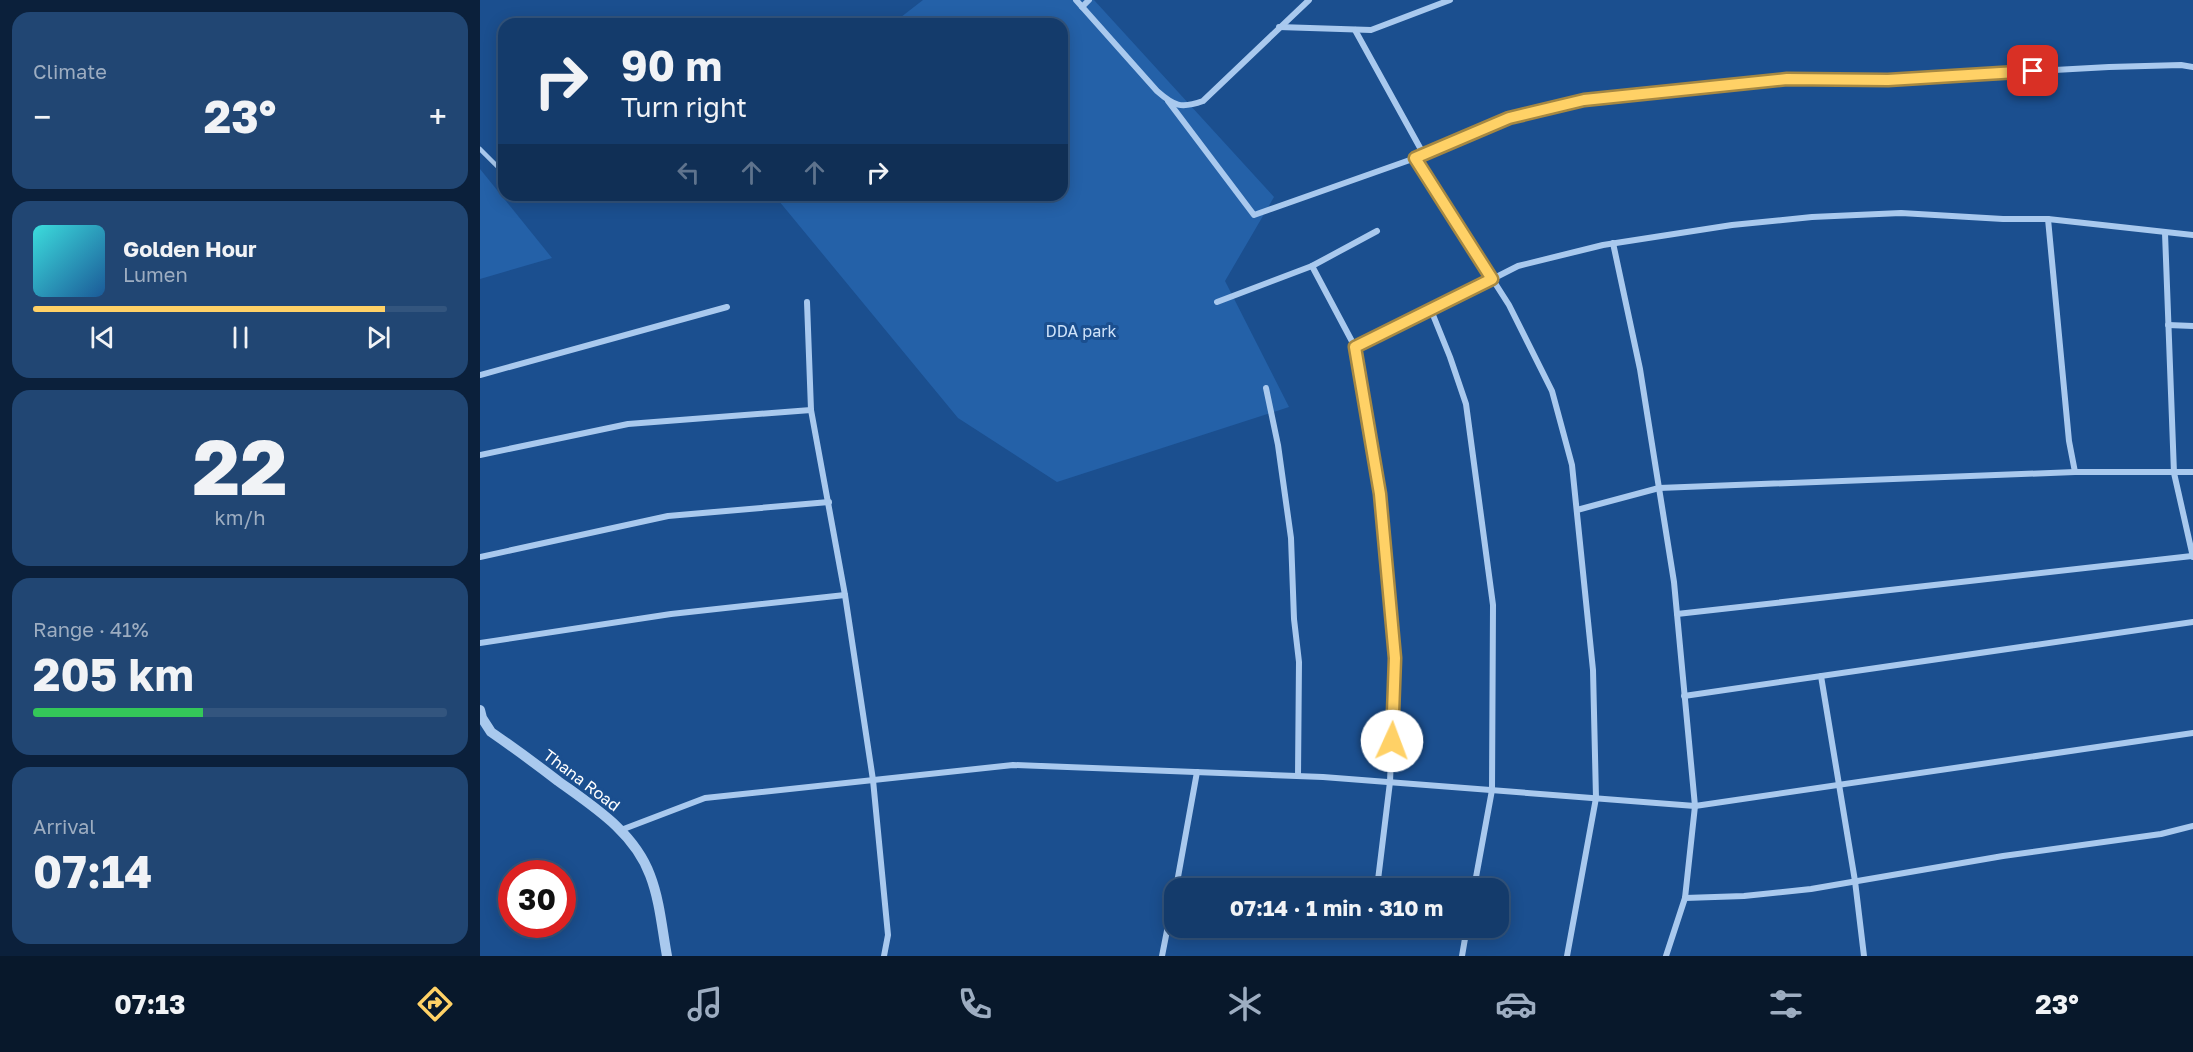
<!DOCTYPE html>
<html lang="en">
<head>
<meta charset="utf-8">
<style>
  :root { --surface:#143b6b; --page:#214673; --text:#f1f3f6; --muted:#9dadc1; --line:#33557e; --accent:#ffd166 }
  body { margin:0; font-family:"Golos Text",sans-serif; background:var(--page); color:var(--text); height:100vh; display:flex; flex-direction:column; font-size:22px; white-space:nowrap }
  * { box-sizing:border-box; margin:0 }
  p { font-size:20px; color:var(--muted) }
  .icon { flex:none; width:33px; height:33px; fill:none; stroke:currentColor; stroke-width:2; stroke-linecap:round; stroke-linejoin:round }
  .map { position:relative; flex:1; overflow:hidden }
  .panel { display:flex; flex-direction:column; gap:12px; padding:12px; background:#0b203b; width:480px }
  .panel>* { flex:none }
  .guide { position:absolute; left:18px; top:18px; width:570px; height:183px; border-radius:18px; box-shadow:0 3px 15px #0003,0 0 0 2px var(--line); background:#143b6b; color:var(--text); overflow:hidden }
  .speed { position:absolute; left:18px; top:860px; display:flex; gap:12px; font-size:30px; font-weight:700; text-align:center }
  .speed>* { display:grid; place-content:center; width:78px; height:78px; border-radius:50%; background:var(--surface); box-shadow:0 3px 15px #0003,0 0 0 2px var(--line); line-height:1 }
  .speed .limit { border:9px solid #d22; background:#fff; color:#111 }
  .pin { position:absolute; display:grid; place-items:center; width:51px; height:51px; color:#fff; margin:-26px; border-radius:12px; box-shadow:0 3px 9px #0006 }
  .me { position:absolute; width:66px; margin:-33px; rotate:2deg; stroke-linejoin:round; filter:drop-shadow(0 0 4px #0008) }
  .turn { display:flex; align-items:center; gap:21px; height:126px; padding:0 24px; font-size:27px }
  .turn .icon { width:78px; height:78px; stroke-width:2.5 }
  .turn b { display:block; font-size:42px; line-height:51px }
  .lanes { display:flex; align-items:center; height:57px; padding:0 24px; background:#0003; justify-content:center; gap:30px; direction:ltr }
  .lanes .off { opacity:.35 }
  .big { font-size:45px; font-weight:700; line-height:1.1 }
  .panel .tile { flex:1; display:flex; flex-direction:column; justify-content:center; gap:9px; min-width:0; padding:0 21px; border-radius:18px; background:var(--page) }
  .panel .dial { align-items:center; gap:0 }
  .dial b { font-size:78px; line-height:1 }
  .song { display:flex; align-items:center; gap:18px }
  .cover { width:72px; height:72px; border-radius:9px; background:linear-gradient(135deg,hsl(180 70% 55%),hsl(210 70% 35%)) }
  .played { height:6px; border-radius:3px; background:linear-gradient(90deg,var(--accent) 85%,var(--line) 85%) }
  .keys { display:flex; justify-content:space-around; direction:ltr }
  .heat { display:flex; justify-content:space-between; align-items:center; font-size:33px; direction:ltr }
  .charge { height:9px; border-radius:4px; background:linear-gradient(90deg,#34c759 41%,var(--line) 0) }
  .trip { position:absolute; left:684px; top:878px; width:345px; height:60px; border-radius:18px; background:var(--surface); box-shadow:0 3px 15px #0003,0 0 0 2px var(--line); font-weight:700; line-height:60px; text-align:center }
  .dock { display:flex; height:96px; justify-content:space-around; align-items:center; background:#08182b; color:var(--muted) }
  .dock .icon { width:42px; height:42px }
  .dock .active { color:var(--accent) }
  .dock b { font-size:27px; color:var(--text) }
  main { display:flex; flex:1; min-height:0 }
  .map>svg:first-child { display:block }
  .green { fill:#2461a8 }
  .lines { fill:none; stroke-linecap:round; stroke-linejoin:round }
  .service { stroke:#a9c9ee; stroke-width:4.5 }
  .minor { stroke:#a9c9ee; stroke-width:6 }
  .tertiary { stroke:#a9c9ee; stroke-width:10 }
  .route-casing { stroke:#a68842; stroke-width:15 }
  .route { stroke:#ffd166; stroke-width:10 }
  .labels { text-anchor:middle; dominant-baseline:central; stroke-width:6; stroke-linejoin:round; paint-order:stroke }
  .park-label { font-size:16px; fill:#cfe3fa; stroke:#1b4f8f }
  .street-label { font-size:16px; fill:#fff; stroke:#1b4f8f }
</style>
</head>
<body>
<main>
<section class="panel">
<div class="tile"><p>Climate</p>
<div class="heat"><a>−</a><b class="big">23°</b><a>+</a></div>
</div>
<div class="tile">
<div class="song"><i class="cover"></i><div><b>Golden Hour</b><p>Lumen</p></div></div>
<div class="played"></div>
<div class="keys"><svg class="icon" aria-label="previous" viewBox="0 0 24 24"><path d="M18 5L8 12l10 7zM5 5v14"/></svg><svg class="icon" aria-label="pause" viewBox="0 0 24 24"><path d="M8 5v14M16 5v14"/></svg><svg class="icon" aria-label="next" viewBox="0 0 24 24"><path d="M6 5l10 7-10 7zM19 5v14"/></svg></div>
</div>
<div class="tile dial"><b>22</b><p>km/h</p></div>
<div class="tile"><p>Range · 41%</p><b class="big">205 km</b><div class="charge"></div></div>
<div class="tile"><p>Arrival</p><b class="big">07:14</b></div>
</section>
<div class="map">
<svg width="1713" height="956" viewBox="0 0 1713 956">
  <rect width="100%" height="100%" fill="#1b4f8f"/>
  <g class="green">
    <polygon points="443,0 614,0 794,197 745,281 809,407 577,482 478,418 294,195 582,195 582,24 412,24"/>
    <polygon points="0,169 72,258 0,279"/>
  </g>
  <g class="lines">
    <polyline class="service" points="0,149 24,173"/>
    <g class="minor">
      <path d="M596,0l81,91c17,15 24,18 46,10l106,-101"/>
      <polyline points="602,7 609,0"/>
      <polyline points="799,27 891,30 970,0"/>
      <polyline points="875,30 944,155"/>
      <polyline points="688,101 774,215 944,155 1029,118 1104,100 1307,79 1409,79 1629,67 1701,65 1713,67"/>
      <polyline points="935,158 1029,305 1072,391 1092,465 1113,670 1116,798 1087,956"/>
      <polyline points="1568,219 1589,441 1595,472"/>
      <polyline points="1685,233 1694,473 1713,557"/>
      <polyline points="1133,243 1160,369 1194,582 1215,806 1205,898 1186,956"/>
      <polyline points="832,266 875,347 908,332 1038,266 1123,245 1252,225 1332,217 1421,213 1523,219 1568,219 1713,235"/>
      <polyline points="327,302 331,410 365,595 393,780 408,935 404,956"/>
      <polyline points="737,302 832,266 897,231"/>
      <polyline points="951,310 970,357 986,404 1013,605 1012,790 994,888"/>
      <polyline points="1688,325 1713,326"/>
      <polyline points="875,347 900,494 915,658 910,782 897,888"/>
      <polyline points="0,375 247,307"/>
      <polyline points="786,388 798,445 811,538 814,619 819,662 818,776"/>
      <polyline points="0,455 148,424 331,410"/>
      <polyline points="1097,510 1179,488 1595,472 1713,472"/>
      <polyline points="0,557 188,516 349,502"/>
      <polyline points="1197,614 1712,556"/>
      <polyline points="0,643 191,614 365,595"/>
      <polyline points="1341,676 1375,881 1384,956"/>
      <polyline points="1204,696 1713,622"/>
      <polyline points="141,830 225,798 533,765 843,777 1215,806 1713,733"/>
      <polyline points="696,888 717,772"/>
      <polyline points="1205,898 1264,896 1331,889 1523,856 1681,834 1713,826"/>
      <polyline points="891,931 892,927"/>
      <polyline points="682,956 694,895"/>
      <polyline points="982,956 987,927"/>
    </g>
    <path class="tertiary" d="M0,710l2,8 9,14c23,16 45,32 67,49 36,26 76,51 92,94 10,26 12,54 17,81"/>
  </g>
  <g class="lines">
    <g class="route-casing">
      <polyline id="route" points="912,741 915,658 900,494 875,347 1012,279 935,158 1029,118 1104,100 1307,79 1408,80 1553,71"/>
    </g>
    <use href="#route" class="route"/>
  </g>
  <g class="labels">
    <g class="park-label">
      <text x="601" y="331">DDA park</text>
    </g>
    <g class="street-label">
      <text transform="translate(102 780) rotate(37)">Thana Road</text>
    </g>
  </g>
</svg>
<div class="speed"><div class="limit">30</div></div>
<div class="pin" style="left:1553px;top:71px;background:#d93025"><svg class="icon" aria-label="arrive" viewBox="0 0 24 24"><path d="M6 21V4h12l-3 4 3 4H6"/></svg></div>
<svg class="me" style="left:912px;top:741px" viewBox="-20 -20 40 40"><circle r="19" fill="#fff"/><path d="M0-13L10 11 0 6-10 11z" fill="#ffd166"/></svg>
<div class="trip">07:14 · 1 min · 310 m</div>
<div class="guide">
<div class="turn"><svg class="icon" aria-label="right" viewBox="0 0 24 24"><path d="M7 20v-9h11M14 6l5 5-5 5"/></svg><div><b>90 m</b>Turn right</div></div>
<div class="lanes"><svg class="icon off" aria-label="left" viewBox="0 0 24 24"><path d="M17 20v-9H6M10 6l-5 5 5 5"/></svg><svg class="icon off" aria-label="ahead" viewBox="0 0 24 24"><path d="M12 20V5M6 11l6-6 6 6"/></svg><svg class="icon off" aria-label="ahead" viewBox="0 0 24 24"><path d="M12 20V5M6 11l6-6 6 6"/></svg><svg class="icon" aria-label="right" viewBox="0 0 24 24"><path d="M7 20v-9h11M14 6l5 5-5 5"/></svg></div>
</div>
</div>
</main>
<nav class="dock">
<b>07:13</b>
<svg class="icon active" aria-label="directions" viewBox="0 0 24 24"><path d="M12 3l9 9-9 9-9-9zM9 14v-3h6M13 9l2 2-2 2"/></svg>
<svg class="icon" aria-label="music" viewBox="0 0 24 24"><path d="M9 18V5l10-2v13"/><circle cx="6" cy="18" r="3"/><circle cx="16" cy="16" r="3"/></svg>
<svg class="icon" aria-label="phone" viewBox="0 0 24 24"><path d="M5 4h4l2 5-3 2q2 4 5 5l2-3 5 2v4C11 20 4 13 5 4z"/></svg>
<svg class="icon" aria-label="climate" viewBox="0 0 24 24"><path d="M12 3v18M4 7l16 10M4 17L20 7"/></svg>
<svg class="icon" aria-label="car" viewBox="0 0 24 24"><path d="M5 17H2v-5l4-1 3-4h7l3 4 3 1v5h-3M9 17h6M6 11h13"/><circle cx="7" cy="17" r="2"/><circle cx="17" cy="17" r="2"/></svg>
<svg class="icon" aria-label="filters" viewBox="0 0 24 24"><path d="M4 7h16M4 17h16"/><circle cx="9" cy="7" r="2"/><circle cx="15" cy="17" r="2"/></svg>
<b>23°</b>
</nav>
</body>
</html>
